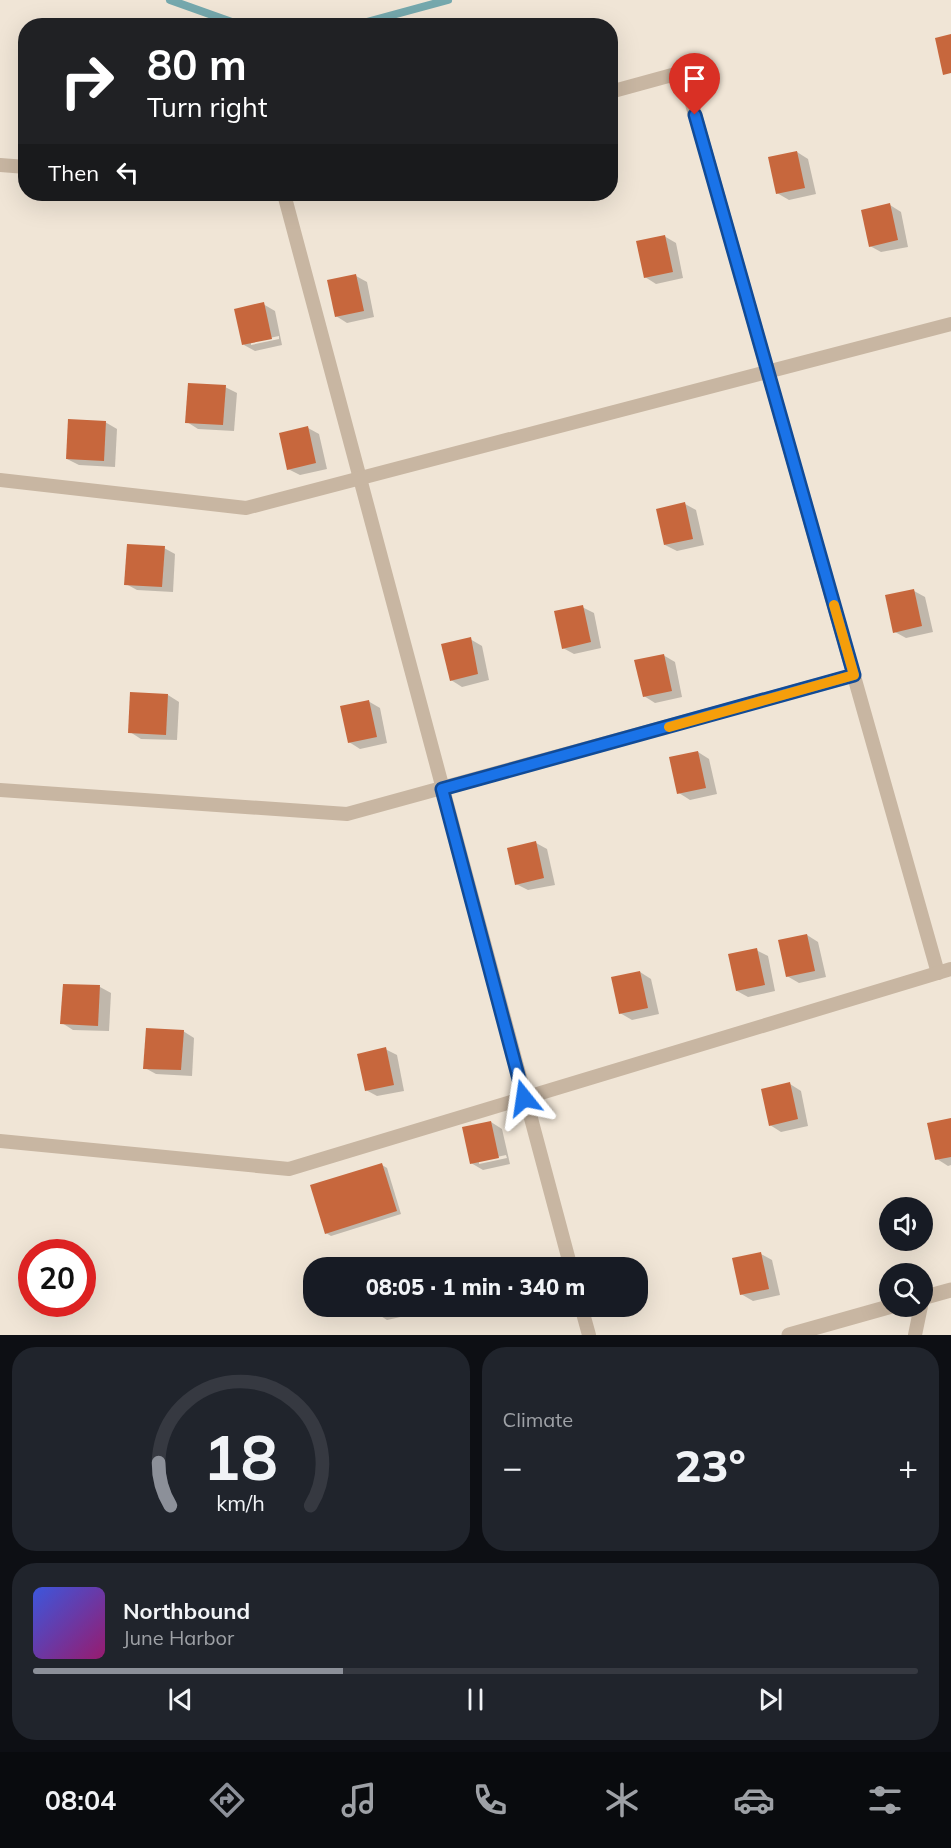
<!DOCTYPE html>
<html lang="en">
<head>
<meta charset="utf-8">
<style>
  :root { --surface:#171b24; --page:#20242c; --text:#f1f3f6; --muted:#9ea1a6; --line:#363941; --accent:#8c9099 }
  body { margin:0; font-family:Mulish,sans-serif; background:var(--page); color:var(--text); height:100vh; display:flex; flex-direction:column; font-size:22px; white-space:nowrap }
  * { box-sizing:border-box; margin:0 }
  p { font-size:20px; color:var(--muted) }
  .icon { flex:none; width:33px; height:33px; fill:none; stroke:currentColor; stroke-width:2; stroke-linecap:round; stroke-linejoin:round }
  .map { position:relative; height:1335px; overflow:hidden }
  .sheet { display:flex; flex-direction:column; gap:12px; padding:12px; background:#0d0f14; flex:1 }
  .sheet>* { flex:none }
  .banner { position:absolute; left:18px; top:18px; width:600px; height:183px; border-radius:24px; box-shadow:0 6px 24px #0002; background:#202124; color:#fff; overflow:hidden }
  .controls { position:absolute; left:879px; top:1197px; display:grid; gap:12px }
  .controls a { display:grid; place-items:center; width:54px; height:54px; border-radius:50%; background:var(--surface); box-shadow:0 6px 24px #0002; font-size:30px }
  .speed { position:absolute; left:18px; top:1239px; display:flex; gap:12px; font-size:30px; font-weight:700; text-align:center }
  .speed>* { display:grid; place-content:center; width:78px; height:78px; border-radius:50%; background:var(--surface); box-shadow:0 6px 24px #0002; line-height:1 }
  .speed .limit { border:9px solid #d22; background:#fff; color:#111 }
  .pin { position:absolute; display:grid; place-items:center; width:51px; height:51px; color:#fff; margin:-62px -26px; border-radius:50% 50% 50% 0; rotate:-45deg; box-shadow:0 0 6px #0007 }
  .pin .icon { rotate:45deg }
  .me { position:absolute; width:66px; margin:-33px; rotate:345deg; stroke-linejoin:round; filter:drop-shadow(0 0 4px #0008) }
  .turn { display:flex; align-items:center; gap:21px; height:126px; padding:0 30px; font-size:27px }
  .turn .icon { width:78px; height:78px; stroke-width:2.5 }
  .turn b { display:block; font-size:42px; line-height:51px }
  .then { display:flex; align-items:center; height:57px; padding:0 30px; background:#0003; gap:12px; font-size:22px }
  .big { font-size:45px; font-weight:800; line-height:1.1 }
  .sheet .tile { flex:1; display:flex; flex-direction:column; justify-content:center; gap:9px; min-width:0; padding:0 21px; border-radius:24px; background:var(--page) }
  .sheet .dial { align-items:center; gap:0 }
  .dial svg { height:156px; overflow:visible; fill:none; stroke:var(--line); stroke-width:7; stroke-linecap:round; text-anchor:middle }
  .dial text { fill:var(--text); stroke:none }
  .song { display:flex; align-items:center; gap:18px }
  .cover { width:72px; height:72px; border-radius:9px; background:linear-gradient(135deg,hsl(230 70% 55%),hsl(320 70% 35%)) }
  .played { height:6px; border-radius:3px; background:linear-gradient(90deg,var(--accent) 35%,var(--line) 35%) }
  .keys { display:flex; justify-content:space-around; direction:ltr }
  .heat { display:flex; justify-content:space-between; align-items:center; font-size:33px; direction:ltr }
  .sheet .tiles { flex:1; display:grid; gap:12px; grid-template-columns:1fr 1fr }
  .tile:last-child { grid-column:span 2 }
  .trip { position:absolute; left:303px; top:1257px; width:345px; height:60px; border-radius:24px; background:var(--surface); box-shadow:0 6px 24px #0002; font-weight:800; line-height:60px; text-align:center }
  .tabs { display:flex; height:96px; justify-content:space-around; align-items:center; background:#090b0e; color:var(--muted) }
  .tabs .icon { width:42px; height:42px }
  .tabs .on { color:var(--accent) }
  .tabs b { font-size:27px; color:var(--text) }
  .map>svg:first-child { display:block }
  .shadow { fill:#0003; fill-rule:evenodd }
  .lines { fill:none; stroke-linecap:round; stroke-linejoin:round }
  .stream { stroke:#75a8ad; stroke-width:8 }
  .building { fill:#c7673d }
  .service { stroke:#c8b6a2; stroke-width:14 }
  .tertiary { stroke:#c8b6a2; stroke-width:15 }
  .route-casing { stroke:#114b97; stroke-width:15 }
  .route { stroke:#1a73e8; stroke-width:10 }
  .slow { stroke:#f59e0b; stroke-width:10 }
</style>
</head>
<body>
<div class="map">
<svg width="951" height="1335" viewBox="0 0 951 1335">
  <rect width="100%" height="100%" fill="#f0e5d6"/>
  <g class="shadow">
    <polygon points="797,152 808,159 816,194 789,200 777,193"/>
    <polygon points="890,205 901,212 908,247 881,252 870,246"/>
    <polygon points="664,236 676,243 683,278 656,284 645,277"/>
    <polygon points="356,276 367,282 374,317 347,323 336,316"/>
    <path d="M263,304l12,7 7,34 -27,6 -11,-6zM279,336v3l-28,6v-3z"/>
    <polygon points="225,387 237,393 234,431 198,429 187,422"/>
    <polygon points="105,422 117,429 115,467 79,465 67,459"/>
    <polygon points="308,428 319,434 327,469 300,475 288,469"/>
    <polygon points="685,504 696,510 704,545 677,551 665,545"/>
    <polygon points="164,548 175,554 173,592 137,590 126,584"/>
    <polygon points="914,591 925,597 933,632 906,638 895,632"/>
    <polygon points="582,607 594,613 601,648 574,654 563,648"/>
    <polygon points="470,639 482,646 489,680 462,687 451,680"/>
    <polygon points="663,655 675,662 682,697 655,703 644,696"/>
    <polygon points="168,695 179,702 177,740 141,739 130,732"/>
    <polygon points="368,701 380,708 387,743 360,749 349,742"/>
    <polygon points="698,752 709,759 717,794 690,800 679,793"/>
    <polygon points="536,843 547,849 555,885 528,890 516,884"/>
    <polygon points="807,935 818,942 826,977 799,983 787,976"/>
    <polygon points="756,950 768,956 775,991 748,997 737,991"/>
    <polygon points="640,972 651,979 659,1014 632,1020 620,1013"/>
    <polygon points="64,985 100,987 111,993 109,1031 73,1030 62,1023"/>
    <polygon points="183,1031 194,1038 192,1076 156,1074 145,1068"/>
    <polygon points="385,1049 397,1055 404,1091 377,1096 366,1090"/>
    <polygon points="790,1084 801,1091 808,1126 781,1132 770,1125"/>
    <polygon points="951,1119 951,1165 948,1166 937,1159"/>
    <path d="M491,1122l11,7 8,35 -27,6 -12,-7zM506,1155l1,3 -28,6v-3z"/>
    <polygon points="382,1165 387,1168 401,1214 331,1236 326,1233"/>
    <polygon points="761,1254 772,1260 780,1295 753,1301 741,1294"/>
    <polygon points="374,1306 412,1306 414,1314 387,1320 376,1313"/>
  </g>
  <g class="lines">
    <g class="stream">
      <polyline points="170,0 243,26"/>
      <polyline points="352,26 448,0"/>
    </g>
  </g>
  <g class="building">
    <polygon points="951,34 951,73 943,75 935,38"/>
    <polygon points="797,151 805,188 776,194 768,157"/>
    <polygon points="890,203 898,240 869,247 861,210"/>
    <polygon points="665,235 673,272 644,278 636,241"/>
    <polygon points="356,274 364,311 335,317 327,280"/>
    <polygon points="264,302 272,339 242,345 234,309"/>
    <polygon points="188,383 226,385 223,425 185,423"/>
    <polygon points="68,419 106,421 104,461 66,459"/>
    <polygon points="308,426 316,463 287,470 279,433"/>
    <polygon points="685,502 693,539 664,545 656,509"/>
    <polygon points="127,544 165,546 162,587 124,585"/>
    <polygon points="914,589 922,626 893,633 885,595"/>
    <polygon points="583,605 591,642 562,649 554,611"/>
    <polygon points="471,637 478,674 450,681 441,644"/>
    <polygon points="664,654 672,691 643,697 634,660"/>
    <polygon points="130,692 168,694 166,735 128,733"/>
    <polygon points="369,700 377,737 348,743 340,706"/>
    <polygon points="698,751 706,788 677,794 669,757"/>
    <polygon points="536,841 544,878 515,885 507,848"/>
    <polygon points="807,934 815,971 786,977 778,940"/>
    <polygon points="757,948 765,985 736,991 728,954"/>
    <polygon points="640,971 648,1008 619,1014 611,977"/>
    <polygon points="63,984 100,985 98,1026 60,1024"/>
    <polygon points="146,1028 184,1030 181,1070 143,1069"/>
    <polygon points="386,1047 394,1085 365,1091 357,1054"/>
    <polygon points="790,1082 798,1119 769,1126 761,1089"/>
    <polygon points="951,1118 951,1157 935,1160 927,1123"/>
    <polygon points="491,1121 499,1158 470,1164 462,1127"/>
    <polygon points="382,1163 397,1211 325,1234 310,1185"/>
    <polygon points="761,1252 769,1289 740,1295 732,1258"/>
    <polygon points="373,1306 405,1306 405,1307 374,1314"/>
  </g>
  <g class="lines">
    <g class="service">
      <polyline points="610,92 683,72 938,973"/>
      <polyline points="0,165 26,167"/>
      <polyline points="284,194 571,1268"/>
      <polyline points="0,480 246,508 951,324"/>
      <polyline points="0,790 347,814 854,675"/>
      <polyline points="0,1141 289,1169 951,969"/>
      <polyline points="581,1306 589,1335"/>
      <polyline points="915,1335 921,1306"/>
    </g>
    <g class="tertiary">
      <polyline points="922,1298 951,1290"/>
      <polyline points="789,1335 892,1306"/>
    </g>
  </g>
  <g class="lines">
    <g class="route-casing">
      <polyline id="route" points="524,1098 442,789 854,675 695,115"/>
    </g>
    <use href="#route" class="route"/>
    <polyline class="slow" points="669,727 854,675 834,605"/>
  </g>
</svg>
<div class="controls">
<a><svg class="icon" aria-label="sound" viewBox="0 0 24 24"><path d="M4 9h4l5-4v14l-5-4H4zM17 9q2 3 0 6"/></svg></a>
<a><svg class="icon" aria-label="search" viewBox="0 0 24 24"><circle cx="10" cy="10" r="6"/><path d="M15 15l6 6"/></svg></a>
</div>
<div class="speed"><div class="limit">20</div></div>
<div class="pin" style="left:695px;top:115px;background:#d93025"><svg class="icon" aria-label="arrive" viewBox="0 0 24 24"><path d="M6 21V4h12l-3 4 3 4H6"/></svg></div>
<svg class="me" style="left:524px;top:1098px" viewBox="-20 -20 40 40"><path d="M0-17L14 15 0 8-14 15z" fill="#1a73e8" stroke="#fff" stroke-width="4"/></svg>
<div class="trip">08:05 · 1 min · 340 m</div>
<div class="banner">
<div class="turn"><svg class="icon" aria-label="right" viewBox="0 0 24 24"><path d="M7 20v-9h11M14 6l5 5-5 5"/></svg><div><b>80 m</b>Turn right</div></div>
<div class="then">Then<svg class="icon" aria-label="left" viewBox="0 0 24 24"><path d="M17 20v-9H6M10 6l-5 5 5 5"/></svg></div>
</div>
</div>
<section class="sheet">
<div class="tiles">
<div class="tile dial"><svg viewBox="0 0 100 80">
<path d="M14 69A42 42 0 1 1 86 69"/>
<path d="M14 69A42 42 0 0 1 8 47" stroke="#8c9099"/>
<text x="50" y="56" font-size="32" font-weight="700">18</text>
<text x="50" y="72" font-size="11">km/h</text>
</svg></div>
<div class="tile"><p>Climate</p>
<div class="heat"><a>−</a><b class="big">23°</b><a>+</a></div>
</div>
<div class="tile">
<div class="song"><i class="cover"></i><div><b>Northbound</b><p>June Harbor</p></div></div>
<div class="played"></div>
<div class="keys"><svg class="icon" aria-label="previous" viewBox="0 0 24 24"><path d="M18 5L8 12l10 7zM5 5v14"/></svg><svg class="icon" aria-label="pause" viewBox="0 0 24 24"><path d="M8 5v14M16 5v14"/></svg><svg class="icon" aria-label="next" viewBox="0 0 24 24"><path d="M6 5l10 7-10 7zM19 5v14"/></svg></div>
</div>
</div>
</section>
<nav class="tabs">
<b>08:04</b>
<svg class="icon on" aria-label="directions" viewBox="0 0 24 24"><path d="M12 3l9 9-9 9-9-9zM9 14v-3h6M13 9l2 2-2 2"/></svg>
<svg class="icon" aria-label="music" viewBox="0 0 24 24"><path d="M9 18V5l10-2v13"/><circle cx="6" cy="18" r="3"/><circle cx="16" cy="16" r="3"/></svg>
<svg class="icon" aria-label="phone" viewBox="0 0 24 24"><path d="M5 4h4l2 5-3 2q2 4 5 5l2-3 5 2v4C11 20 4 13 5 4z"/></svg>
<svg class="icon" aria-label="climate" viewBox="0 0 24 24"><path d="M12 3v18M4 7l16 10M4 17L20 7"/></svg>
<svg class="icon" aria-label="car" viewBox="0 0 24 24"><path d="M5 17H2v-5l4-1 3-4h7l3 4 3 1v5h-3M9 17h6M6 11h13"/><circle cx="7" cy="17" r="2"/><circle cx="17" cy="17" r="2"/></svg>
<svg class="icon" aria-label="filters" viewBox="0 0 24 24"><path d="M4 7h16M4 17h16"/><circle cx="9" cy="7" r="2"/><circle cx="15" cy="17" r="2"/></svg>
</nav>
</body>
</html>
